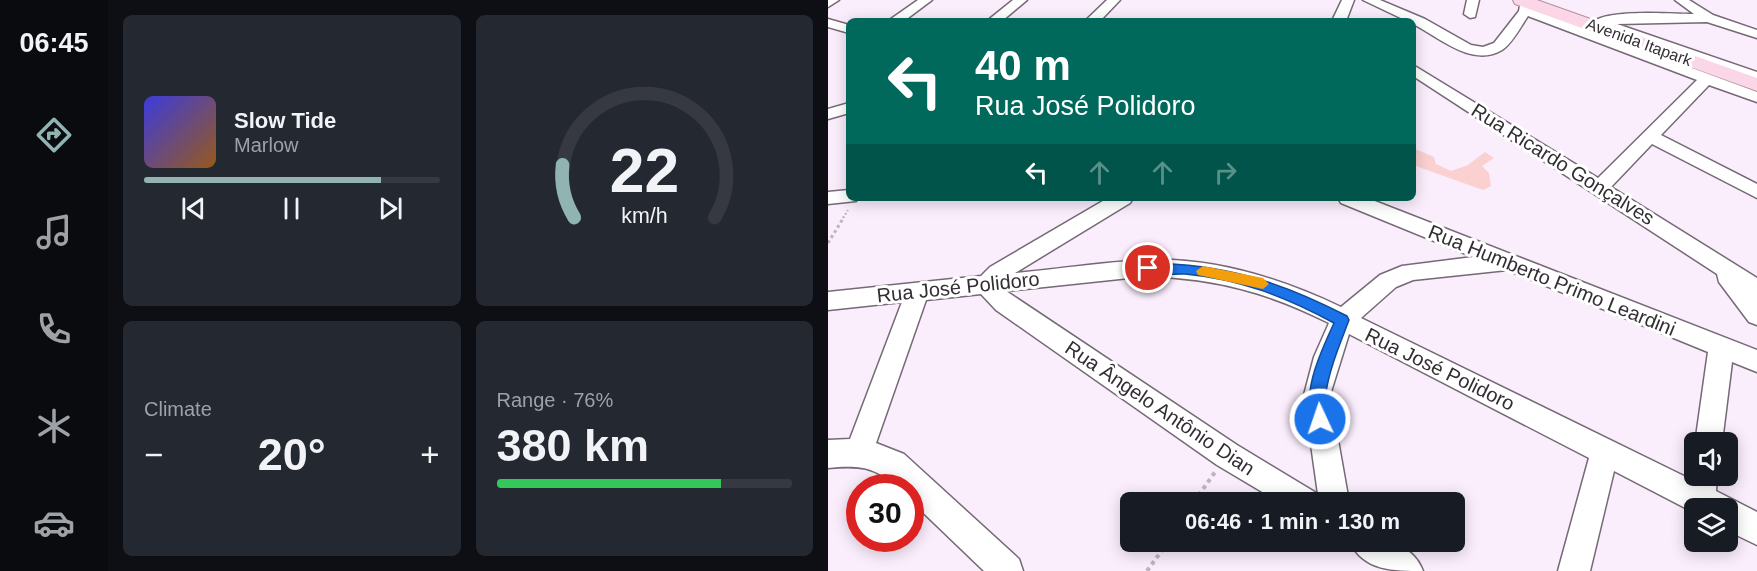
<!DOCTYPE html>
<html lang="en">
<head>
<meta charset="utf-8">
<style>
  :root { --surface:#171b24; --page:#242831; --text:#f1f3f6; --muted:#9ea1a6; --line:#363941; --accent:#91b4b2 }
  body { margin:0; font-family:Arial,sans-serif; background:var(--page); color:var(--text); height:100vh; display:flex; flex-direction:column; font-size:22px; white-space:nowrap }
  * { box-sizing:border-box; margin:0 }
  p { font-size:20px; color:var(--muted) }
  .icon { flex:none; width:33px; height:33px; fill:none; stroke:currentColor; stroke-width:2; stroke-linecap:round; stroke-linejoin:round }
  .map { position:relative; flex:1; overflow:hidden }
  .drawer { display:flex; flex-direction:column; gap:15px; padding:15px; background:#0d0f14; width:720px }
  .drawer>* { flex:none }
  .top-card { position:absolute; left:18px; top:18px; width:570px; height:183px; border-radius:9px; box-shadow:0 3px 15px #0003; background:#00695c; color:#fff; overflow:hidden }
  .fabs { position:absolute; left:856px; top:432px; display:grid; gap:12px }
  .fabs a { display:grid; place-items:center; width:54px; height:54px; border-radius:9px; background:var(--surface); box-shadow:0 3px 15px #0003; font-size:30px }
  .speed { position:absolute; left:18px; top:474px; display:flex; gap:12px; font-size:30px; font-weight:700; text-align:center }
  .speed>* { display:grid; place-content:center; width:78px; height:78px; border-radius:50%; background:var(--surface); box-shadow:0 3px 15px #0003; line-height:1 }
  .speed .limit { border:9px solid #d22; background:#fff; color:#111 }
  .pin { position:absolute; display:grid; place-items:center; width:51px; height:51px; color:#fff; margin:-26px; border:3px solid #fff; border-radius:50%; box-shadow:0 2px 6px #0007 }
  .me { position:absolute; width:66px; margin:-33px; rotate:357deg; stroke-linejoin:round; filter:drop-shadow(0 0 4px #0008) }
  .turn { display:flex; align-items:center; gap:21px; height:126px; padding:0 30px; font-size:27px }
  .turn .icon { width:78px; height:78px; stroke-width:2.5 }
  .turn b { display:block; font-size:42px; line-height:51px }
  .lanes { display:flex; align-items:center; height:57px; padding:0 30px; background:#0003; justify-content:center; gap:30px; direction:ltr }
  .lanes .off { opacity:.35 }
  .big { font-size:45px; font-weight:700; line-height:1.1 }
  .drawer .widget { flex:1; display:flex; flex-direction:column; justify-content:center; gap:9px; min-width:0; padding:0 21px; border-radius:9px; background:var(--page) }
  .drawer .dial { align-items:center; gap:0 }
  .dial svg { height:156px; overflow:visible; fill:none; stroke:var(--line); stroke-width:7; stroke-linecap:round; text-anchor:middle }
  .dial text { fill:var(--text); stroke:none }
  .song { display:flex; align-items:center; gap:18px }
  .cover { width:72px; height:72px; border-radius:9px; background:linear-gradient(135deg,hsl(240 70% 55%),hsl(30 70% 35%)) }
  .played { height:6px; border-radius:3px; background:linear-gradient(90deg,var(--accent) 80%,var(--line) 80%) }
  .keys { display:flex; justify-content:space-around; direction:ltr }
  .heat { display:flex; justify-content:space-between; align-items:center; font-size:33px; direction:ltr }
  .charge { height:9px; border-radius:4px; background:linear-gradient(90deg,#34c759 76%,var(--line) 0) }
  .drawer .tiles { flex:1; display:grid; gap:15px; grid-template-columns:repeat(2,1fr) }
  .trip { position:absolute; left:292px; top:492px; width:345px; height:60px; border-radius:9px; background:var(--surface); box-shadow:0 3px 15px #0003; font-weight:700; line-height:60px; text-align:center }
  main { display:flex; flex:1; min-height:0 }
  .dock { display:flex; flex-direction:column; width:108px; justify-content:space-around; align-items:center; background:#090b0e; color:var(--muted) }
  .dock .icon { width:42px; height:42px }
  .dock .current { color:var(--accent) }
  .dock b { font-size:27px; color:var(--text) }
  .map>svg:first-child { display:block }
  .green { fill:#fad0d1 }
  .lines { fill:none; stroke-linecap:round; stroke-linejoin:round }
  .minor-casing { stroke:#756976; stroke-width:3 }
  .major-casing { stroke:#b28a9d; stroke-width:2 }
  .path-far2 { stroke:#beb3bf; stroke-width:2; stroke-dasharray:2 2; stroke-linecap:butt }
  .path-far1 { stroke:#beb3bf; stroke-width:3; stroke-dasharray:3 3; stroke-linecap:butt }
  .path { stroke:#beb3bf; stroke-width:4; stroke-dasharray:4 4; stroke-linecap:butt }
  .minor { fill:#fff; fill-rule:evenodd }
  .major { fill:#fad6e6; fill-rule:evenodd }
  .route { fill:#1a73e8; stroke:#114b97; stroke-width:1.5 }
  .slow { fill:#f59e0b }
  .labels { text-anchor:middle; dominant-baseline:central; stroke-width:6; stroke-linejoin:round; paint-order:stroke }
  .far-street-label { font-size:16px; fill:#332e33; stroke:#fff }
  .street-label { font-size:20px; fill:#332e33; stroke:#fff }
</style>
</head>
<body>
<main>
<nav class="dock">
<b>06:45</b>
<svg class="icon current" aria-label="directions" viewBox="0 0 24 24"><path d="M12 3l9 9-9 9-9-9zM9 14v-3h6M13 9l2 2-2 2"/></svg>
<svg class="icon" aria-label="music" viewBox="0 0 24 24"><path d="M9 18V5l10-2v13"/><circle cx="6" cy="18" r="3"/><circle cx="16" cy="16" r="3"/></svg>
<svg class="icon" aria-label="phone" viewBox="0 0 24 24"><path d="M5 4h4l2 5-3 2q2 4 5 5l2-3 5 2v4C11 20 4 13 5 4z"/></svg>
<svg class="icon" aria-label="climate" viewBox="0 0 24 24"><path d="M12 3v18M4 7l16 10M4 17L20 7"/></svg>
<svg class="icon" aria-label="car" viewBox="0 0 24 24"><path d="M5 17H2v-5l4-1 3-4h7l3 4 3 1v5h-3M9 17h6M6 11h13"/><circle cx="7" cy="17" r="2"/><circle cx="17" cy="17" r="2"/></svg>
</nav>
<section class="drawer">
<div class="tiles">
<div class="widget">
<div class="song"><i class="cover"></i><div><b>Slow Tide</b><p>Marlow</p></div></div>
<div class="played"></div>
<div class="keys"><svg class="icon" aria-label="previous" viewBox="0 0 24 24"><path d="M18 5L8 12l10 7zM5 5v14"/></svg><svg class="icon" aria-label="pause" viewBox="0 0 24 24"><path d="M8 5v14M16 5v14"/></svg><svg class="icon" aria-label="next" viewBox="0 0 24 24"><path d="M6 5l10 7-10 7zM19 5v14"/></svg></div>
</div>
<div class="widget dial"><svg viewBox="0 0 100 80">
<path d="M14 69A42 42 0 1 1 86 69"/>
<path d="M14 69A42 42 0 0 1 8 42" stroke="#91b4b2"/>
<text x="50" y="56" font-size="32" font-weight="700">22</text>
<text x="50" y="72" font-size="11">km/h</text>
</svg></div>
<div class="widget"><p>Climate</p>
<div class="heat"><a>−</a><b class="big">20°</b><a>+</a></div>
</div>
<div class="widget"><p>Range · 76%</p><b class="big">380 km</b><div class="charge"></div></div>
</div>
</section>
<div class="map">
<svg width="929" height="571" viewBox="0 0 929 571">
  <rect width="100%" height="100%" fill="#faedfc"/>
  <polygon class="green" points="585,148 606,157 608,164 623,171 640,165 657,152 666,158 654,166 661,173 663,186 655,190 585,165"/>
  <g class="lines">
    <g class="minor-casing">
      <g id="minor">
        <polygon points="0,0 11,0 0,7"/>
        <polygon points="90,0 104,0 76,21 60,21"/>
        <polygon points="185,0 199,0 174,21 159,21"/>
        <polygon points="279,0 292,0 272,21 257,21"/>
        <polygon points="514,0 526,0 518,21 504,21"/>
        <path d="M535,0h17l45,19 46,26 12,2 11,-4 25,-32 2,-11h12l-1,9 225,83v10l-48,-17 -48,50 96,49v14l-105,-54 -41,43 146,91v47l-8,-3 -30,-40 -2,-8 -304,-198v-11l185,113 99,-98 -169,-64c-7,10 -16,28 -26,34 -30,18 -63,-13 -89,-26v-3h-6z"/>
        <polygon points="639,0 651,0 647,17 642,18 636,14"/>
        <path d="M847,0h14l24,15 44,15v8l-50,-16 -90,2 140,48v10l-164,-60c15,-13 79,-8 101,-8z"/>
        <polygon points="0,19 21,25 21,33 0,27"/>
        <polygon points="21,103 21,113 0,119 0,109"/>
        <polygon points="21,190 21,198 29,198 28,201 0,204 0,192"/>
        <path d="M280,198h25l-3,5 -115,70c44,-4 88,-11 132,-13 67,-3 135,19 194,47l39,-32 22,-9 71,-9 -132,-54 -3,-5h29l390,152v22l-25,-10 -10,80 -27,2 13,-92 -201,-82 -94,10 -17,7 -35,31 327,160 7,-13v11h22l-1,15 41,21v33l-29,-14v-23h-33v5l-81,-42 -24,100h-32l31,-113 -240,-124 -19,61 19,107h-70l-62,-37 -221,-155 -15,-16 -55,6 -50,143 28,11 115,105 4,12h-39l-74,-71v-12h-12c-23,-22 -40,-23 -70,-20v-28l22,-1 52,-137 -74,8v-18l153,-16 9,-9zM320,276c69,3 119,16 181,47l-15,34 -10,38 14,99 -81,-49 -231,-154z"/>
        <path d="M522,542c29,-3 61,-2 73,29 -30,0 -59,0 -73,-29z"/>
      </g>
    </g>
    <g class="major-casing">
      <polygon id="major" points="685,0 709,0 929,78 929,91 687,4"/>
    </g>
    <polyline class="path-far2" points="15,218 20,210"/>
    <polyline class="path-far1" points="0,243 16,217"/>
    <g class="path">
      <polyline points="366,502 387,472"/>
      <polyline points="319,571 340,542"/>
    </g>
    <use href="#minor" class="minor"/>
    <use href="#major" class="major"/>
  </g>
  <path class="route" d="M320,263c76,1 131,18 199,53l2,4c-9,24 -19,47 -23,72 -2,11 5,22 0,33l-6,2 -6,-2c-14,-32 7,-73 20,-102 -48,-26 -94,-44 -149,-49 -12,-1 -37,5 -44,-6z"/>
  <polygon class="slow" points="375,266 435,278 441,284 435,289 370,275 368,271"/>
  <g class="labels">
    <g class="far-street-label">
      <text transform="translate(811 42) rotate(20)">Avenida Itapark</text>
    </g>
    <g class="street-label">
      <text transform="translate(735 164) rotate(32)">Rua Ricardo Gonçalves</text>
      <text transform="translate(724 280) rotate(22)">Rua Humberto Primo Leardini</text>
      <text transform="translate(130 287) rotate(-6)">Rua José Polidoro</text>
      <text transform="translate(612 369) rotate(26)">Rua José Polidoro</text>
      <text transform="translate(332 408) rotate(34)">Rua Ângelo Antônio Dian</text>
    </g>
  </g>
</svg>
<div class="fabs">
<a><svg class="icon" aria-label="sound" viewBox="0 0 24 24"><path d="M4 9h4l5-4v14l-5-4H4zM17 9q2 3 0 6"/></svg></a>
<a><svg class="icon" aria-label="layers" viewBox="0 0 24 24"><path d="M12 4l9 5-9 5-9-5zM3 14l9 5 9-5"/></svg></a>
</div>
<div class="speed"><div class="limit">30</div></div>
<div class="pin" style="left:320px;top:268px;background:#d93025"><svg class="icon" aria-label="arrive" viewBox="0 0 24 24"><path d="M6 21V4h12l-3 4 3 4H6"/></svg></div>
<svg class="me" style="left:492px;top:419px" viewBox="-20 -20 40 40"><circle r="17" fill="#1a73e8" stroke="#fff" stroke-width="3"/><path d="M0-11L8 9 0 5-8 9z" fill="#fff"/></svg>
<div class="trip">06:46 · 1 min · 130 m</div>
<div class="top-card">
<div class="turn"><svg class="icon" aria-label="left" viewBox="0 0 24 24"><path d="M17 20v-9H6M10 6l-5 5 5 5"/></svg><div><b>40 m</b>Rua José Polidoro</div></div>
<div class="lanes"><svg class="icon" aria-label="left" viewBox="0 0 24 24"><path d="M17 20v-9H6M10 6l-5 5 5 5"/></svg><svg class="icon off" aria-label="ahead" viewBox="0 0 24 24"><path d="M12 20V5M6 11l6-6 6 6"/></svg><svg class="icon off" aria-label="ahead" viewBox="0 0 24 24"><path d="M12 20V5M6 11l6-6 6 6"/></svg><svg class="icon off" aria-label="right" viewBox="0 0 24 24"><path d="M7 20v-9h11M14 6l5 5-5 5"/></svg></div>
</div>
</div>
</main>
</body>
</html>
